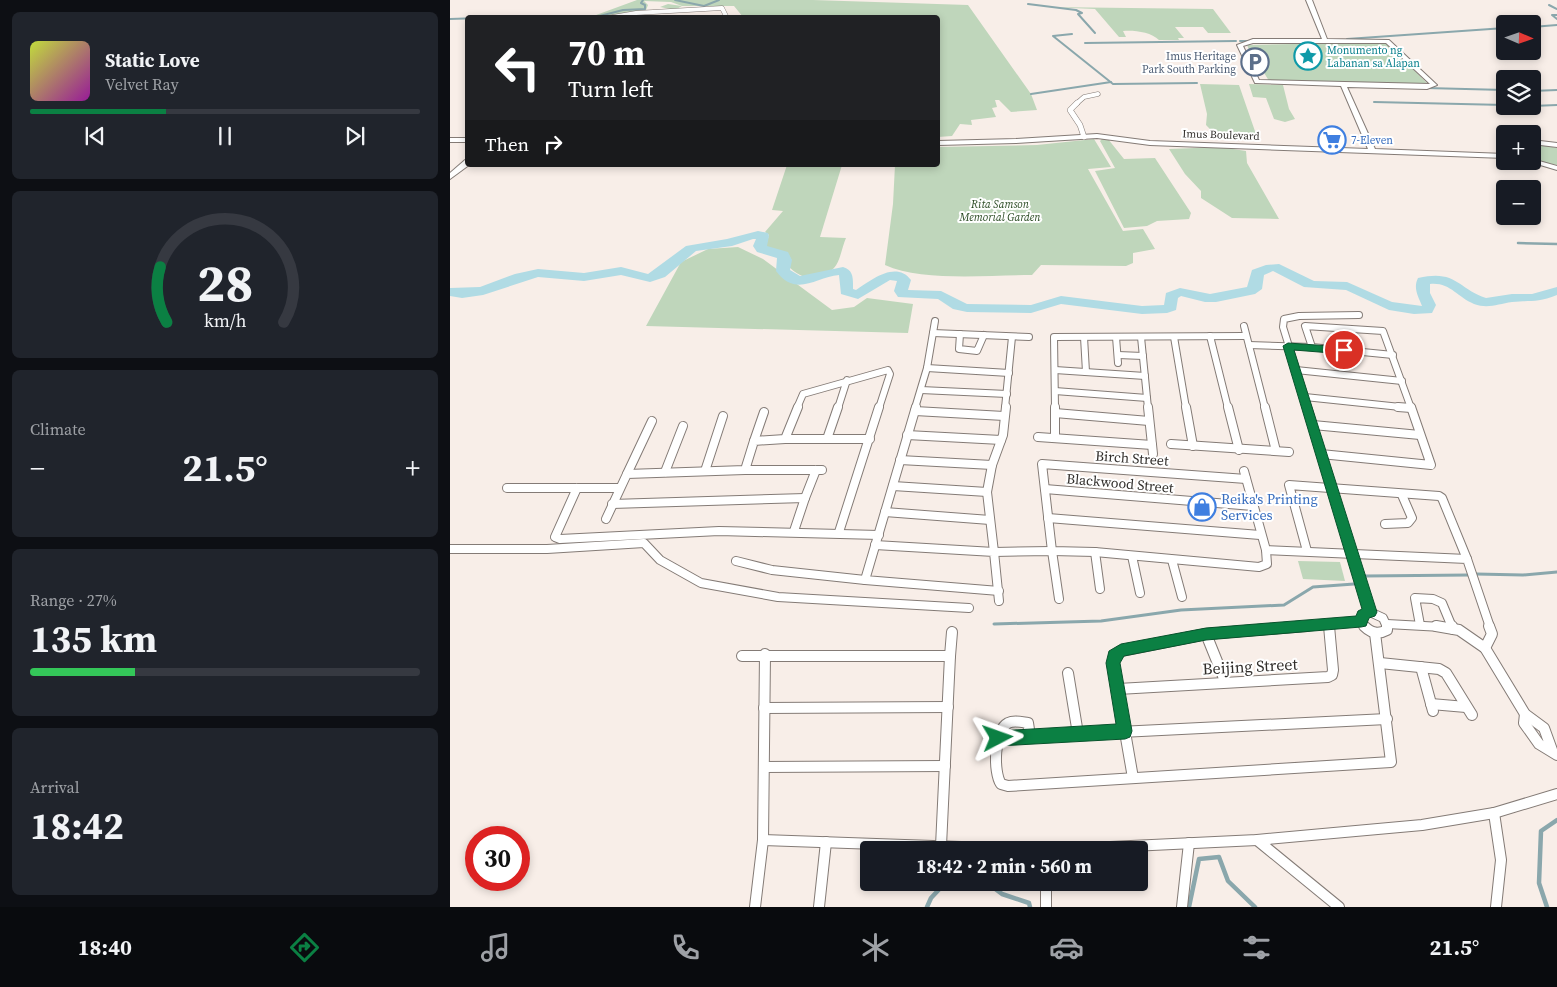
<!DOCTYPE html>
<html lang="en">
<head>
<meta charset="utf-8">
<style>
  :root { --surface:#171b24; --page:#20242c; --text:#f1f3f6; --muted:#9ea1a6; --line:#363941; --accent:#0b8043 }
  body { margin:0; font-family:"Source Serif 4",serif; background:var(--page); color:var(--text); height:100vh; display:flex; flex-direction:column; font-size:19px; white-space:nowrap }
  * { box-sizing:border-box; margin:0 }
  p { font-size:16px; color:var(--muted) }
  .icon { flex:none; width:28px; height:28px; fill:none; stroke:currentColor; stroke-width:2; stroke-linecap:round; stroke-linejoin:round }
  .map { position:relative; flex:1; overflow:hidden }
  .drawer { display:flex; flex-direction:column; gap:12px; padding:12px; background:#0d0f14; width:450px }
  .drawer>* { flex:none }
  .top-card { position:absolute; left:15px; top:15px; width:475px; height:152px; border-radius:5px; box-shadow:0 2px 8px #0003; background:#202124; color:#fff; overflow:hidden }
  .needle { width:32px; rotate:92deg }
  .tools { position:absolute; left:1046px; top:15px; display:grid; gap:10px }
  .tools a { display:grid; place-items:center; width:45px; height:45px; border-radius:5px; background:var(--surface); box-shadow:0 2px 8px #0003; font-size:25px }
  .speed { position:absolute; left:15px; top:826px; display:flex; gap:10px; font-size:25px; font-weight:700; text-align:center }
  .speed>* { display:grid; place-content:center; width:65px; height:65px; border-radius:50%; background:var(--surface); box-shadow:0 2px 8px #0003; line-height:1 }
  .speed .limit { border:8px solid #d22; background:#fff; color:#111 }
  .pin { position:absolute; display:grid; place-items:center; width:42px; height:42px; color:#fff; margin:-21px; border:2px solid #fff; border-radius:50%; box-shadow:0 1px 5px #0007 }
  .me { position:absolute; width:55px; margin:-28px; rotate:86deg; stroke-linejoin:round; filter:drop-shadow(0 0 4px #0008) }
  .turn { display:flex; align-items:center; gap:18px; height:105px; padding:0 20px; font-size:22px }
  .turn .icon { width:65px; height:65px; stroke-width:2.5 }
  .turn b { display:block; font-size:35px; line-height:42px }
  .then { display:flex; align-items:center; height:48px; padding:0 20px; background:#0003; gap:10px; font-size:19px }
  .big { font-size:38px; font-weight:700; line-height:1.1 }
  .drawer .tile { flex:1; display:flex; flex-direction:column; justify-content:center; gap:8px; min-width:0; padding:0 18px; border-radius:8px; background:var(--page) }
  .drawer .dial { align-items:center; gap:0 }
  .dial svg { height:130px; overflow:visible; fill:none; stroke:var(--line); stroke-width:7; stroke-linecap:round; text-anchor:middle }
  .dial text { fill:var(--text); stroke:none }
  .song { display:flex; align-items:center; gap:15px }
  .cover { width:60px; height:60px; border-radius:8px; background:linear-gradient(135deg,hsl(70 70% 55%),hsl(300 70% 35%)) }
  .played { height:5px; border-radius:2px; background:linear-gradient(90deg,var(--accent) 35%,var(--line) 35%) }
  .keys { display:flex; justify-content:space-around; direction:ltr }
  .heat { display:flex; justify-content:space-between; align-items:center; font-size:28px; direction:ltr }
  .charge { height:8px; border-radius:4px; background:linear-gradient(90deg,#34c759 27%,var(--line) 0) }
  .trip { position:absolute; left:410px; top:841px; width:288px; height:50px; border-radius:5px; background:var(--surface); box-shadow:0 2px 8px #0003; font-weight:700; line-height:50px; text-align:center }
  .menu { display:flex; height:80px; justify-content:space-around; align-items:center; background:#090b0e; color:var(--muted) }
  .menu .icon { width:35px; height:35px }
  .menu .selected { color:var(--accent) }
  .menu b { font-size:22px; color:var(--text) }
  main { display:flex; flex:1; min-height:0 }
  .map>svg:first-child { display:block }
  .green { fill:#bfd6bb }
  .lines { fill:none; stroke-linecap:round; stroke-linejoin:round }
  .stream-far3 { stroke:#8aa7ac; stroke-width:2 }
  .stream-far2 { stroke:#8aa7ac; stroke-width:2.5 }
  .stream-far1 { stroke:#8aa7ac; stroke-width:3 }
  .stream { stroke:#8aa7ac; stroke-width:4.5 }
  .river { fill:#b0dbe4; fill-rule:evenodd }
  .street-far4-casing { stroke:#847b76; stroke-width:5 }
  .street-far3-casing { stroke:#847b76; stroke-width:6 }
  .street-far2-casing { stroke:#847b76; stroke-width:8 }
  .street-far1-casing { stroke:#847b76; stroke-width:10 }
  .street-casing { stroke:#847b76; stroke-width:12 }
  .secondary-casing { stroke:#847b76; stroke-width:2 }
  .street-far4 { stroke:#fff; stroke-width:4 }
  .street-far3 { stroke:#fff; stroke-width:5 }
  .street-far2 { stroke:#fff; stroke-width:6 }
  .street-far1 { stroke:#fff; stroke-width:8 }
  .street { stroke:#fff; stroke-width:10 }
  .secondary { fill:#fff; fill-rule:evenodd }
  .route { fill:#0b8043; stroke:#07532c }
  .labels { text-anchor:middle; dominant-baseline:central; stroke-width:4; stroke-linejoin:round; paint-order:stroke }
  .far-culture-label { font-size:11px; fill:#0d838f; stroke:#fff; text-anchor:start }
  .far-service-label { font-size:11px; fill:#4e5e75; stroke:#fff; text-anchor:end }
  .far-street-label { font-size:11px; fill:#312e2b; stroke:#fff }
  .far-shop-label { font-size:11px; fill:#366cbe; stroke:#fff; text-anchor:start }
  .far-park-label { font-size:11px; font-style:italic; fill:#274820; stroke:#fff }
  .street-label { font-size:14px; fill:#312e2b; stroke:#fff }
  .shop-label { font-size:14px; fill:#366cbe; stroke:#fff; text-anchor:start }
  .near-street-label { font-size:16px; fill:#312e2b; stroke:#fff }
</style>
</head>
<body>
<main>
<section class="drawer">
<div class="tile">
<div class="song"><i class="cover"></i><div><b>Static Love</b><p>Velvet Ray</p></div></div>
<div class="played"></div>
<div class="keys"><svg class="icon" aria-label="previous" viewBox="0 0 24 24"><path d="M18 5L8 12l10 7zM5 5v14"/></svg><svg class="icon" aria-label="pause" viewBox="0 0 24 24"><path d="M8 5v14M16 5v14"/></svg><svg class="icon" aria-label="next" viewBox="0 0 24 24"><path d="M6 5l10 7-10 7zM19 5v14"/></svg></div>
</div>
<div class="tile dial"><svg viewBox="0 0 100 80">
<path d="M14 69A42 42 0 1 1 86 69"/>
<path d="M14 69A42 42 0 0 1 10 35" stroke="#0b8043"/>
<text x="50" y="56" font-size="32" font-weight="700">28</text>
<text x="50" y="72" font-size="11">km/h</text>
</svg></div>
<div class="tile"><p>Climate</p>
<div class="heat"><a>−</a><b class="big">21.5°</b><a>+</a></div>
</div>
<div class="tile"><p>Range · 27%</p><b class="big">135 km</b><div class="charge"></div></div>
<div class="tile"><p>Arrival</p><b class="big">18:42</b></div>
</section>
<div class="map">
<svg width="1107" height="907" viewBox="0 0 1107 907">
  <rect width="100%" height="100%" fill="#f8eee8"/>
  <g class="green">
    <polygon points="187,0 363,0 518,5 581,94 587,110 561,112 549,100 545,100 547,107 542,108 546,117 521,120 522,125 510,124 502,136 488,137 488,18 293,17 284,6 232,6 225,10 210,7 218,4 232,6 221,2 194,1 198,5 196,10 138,18"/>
    <path d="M598,7l165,2 18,24h-23l-5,-6h-28l9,11h-6l1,2h-20c-8,-8 -25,-10 -36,-9l3,6h-7l-24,-28z"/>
    <polygon points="936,42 980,86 819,81 813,71 807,69 797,45"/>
    <polygon points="750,84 789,85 807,137 783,136 776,139 768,137 756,125 757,114"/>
    <polygon points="799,84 833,85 839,109 845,119 835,122 824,119 816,98 803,97"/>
    <path d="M644,139l17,28 -23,2 35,62 20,-2 12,20 -22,4v10l-7,3 -85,-1 -9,10c-42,0 -110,7 -147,-10l8,-61 2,-39h43v-18l99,-2z"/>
    <polygon points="652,139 658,139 674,159 705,158 741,213 739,219 707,221 697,226 674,228 645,171 665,168 650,141"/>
    <polygon points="1089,144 1107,148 1107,165 1083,160 1083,145"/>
    <polygon points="770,147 796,151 797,163 829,219 782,218 751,198 751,191 735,174 719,149"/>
    <path d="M337,165h55l-22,72 26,1c-4,9 -6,24 -12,30 -16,16 -33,11 -46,-2v-11l-9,-4 -14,-1 4,-15 -4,-3 18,-21 -11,-1z"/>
    <polygon points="288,247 313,259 382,310 404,307 417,298 463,304 458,333 196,326 231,262 258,249"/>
    <polygon points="848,561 890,562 895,581 853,579"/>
  </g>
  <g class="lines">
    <g class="stream-far3">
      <polyline points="225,0 254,6 269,0"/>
      <polyline points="578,4 626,10 632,13 628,14 645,33"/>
      <polyline points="1099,5 1107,9"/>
      <polyline points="1107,15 1102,15 1107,19"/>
      <polyline points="142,18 173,10 195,9 195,5 191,3 193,0"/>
      <polyline points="0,19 30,18"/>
      <polyline points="1082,27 1107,25"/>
      <polyline points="622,34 603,36 663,84 747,83"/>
      <polyline points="897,39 1055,28"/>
      <polyline points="790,41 802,41"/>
      <polyline points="635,43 786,41"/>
      <polyline points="976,88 1055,90"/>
      <polyline points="1082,91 1107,90"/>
      <polyline points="581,94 661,82"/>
      <polyline points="924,102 1055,105"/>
      <polyline points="1082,106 1107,105"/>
    </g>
    <polyline class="stream-far2" points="1068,243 1107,244"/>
    <g class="stream-far1">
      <polyline points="1026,574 1073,575 1107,572"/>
      <polyline points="914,580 915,576 1019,575"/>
      <polyline points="544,624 651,621 731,610 834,605 863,587 904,584"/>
    </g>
    <g class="stream">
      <polyline points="536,882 552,894 579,903 580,907"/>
      <polyline points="477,907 481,898 496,882"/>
      <polyline points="739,907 749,859 769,857 778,881 805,907"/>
      <polyline points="1097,907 1089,883 1091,831 1107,820"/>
    </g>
    <path class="river" d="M308,231l10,2 1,3 -2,10 21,6 4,8 -2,10 10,6 43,-9c11,3 10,12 10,22l3,1c15,-10 40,-30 55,-10l-3,10 33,1 26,13 64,1 30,-9 81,10 22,-1 2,-12 14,-5 30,6 37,-7 5,-17 14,-5 13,-1 35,17 33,1 45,20 30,4c-4,-10 -9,-18 -4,-28 38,-9 39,10 68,20l26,-4h20l25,-7v8c-20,8 -26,5 -45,7 -14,2 -24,7 -38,2 -17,-7 -24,-22 -44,-20v9l6,12 -4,8 -18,1 -25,-4 -43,-20 -42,-3 -31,-16 -9,4 -2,14 -7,5 -39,8h-11l-24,-6 -3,2 -2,12 -9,3 -25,1 -81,-10 -30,9 -64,-1 -14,-3 -15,-10 -40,-2 -4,-6 3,-10 -7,-1 -32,19 -17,-5 -2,-19c-23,2 -43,23 -63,-4l1,-13 -20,-6 -4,-6 3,-7h-3l-21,7 -36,5 -31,26 -15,5 -29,-7 -37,6 -46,-4 -55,18 -21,3 -12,-2v-8l30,-1 35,-13 23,-5 46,4 37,-6 27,7 38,-28 41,-7z"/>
    <g class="street-far4-casing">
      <g id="street-far4">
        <polyline points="157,18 186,13 272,8 277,18"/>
        <polyline points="626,104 634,97 648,94"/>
      </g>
    </g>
    <g class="street-far3-casing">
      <polyline id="street-far3" points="627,103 620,110 630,125 634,137"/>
    </g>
    <g class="street-far2-casing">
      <g id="street-far2">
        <polyline points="794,326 815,408"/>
        <polyline points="483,333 579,337"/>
        <polyline points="510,334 509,349 527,351 534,335"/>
        <polyline points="760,336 778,408"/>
        <polyline points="634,337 636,372"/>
        <polyline points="666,337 668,363"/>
        <polyline points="691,337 698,408"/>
        <polyline points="724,337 736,408"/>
        <polyline points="799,345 862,347 943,355"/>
        <polyline points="862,347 855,326 933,331 961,408"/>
        <polyline points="668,355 693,356"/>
        <polyline points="477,368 559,373"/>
        <polyline points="605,370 695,376"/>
        <polyline points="846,370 952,381"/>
        <polyline points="471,390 557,394"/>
        <polyline points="605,391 697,398"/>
        <polyline points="855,397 960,408"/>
        <polyline points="347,408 353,394 438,370 440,374 429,408"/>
        <polyline points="388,408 397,380"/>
        <polyline points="465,408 477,368 485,321"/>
        <polyline points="555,408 562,337"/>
        <polyline points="605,408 604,337 795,336"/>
        <polyline points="858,408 833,327 834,319 849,316 909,315"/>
      </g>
    </g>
    <g class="street-far1-casing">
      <g id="street-far1">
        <polyline points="466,407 415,580 549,591"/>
        <polyline points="556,407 553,435 542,465 537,492 544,552 602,551 609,599"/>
        <polyline points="605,407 605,438"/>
        <polyline points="698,407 703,454"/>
        <polyline points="736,407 743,446"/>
        <polyline points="778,407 789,450"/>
        <polyline points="815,407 826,451"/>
        <polyline points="857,407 920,612"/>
        <polyline points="948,407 961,408"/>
        <polyline points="465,411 554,416"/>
        <polyline points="605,413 699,421"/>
        <polyline points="863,425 970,435"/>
        <polyline points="457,435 551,440"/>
        <polyline points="588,437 702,445"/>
        <polyline points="335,439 420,439"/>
        <polyline points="377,439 388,407"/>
        <polyline points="304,441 314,412"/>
        <polyline points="721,444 839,452"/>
        <polyline points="871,454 981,465 961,407"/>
        <polyline points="450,460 542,465"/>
        <polyline points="295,470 372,470"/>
        <polyline points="255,471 273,416"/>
        <polyline points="794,471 816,550 1017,559 1040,627"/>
        <polyline points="215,472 233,426"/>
        <polyline points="177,474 202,421"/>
        <polyline points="796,479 592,464 602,551 645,552 809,567 817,564 816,550"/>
        <polyline points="443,486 537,492"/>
        <polyline points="57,488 169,488"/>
        <polyline points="127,488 105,537 110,539 269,531 429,535"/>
        <polyline points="595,489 803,506"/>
        <polyline points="355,498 366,470"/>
        <polyline points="162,504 355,498 344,531"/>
        <polyline points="435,512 540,520"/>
        <polyline points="598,518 810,535"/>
        <polyline points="156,519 177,474 295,470 304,441 335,439 348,407"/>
        <polyline points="935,524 958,523 962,518 952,495"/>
        <polyline points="389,532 429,407"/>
        <polyline points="425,545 544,552 549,601"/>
        <polyline points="0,549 97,549 194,543 210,560 251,583 328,597 519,608"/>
        <polyline points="857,551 839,485 989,496 992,498 1017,559"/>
        <polyline points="645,552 650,589"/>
        <polyline points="682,556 690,593"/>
        <polyline points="722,560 732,597"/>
        <polyline points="286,561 322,570 415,580"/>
        <polyline points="879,623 879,627"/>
        <polyline points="937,624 992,627"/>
        <polyline points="970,625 965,598 983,599 992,603 1002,627"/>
        <polyline points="842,627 911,621"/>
        <polyline points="915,627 911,621 913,615 920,612 933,618 937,627"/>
      </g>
    </g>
    <g class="street-casing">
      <g id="street">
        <path d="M914,626c7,7 14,9 23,4v-4"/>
        <polyline points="986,626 1009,630 1035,648 1075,714 1094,728 1102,750"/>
        <polyline points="1002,626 1003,629"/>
        <polyline points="756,634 775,681"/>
        <polyline points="1035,648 1042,634 1039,626"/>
        <polyline points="292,656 500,656 491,846"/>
        <polyline points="500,656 502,632"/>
        <polyline points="930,663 989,669 996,673 1022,715"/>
        <polyline points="971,667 983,711"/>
        <polyline points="618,673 628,734"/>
        <polyline points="668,689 878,677 882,675 883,670 879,626"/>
        <polyline points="981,704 1016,707"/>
        <polyline points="314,708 498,707"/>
        <polyline points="1075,714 1074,723 1089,744 1107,755"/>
        <path d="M580,736l-2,-13c-7,-1 -14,-3 -20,0 -14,8 -15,49 -7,61l7,2 383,-24 -16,-129"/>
        <polyline points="548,738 937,719"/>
        <polyline points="314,767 495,766"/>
        <polyline points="683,778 663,663 664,656 671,651 756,634 857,626"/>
        <polyline points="1044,813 1051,860 1046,907"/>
        <polyline points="313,840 597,850 807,840 972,825 1044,813 1107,794"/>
        <polyline points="807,840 889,907"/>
        <polyline points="596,882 596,907"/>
        <polyline points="305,907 313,840 315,654"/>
        <polyline points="369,907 376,842"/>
        <polyline points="732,907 739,843"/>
      </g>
    </g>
    <g class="secondary-casing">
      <g id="secondary">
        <path d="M856,0h6l15,39 62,1 48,45 -10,4 -80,-2 28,62 130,5v4l-355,-13 -53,-7 -81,5 -78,2v-4l78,-2 81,-5 53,7 218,8 -27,-63 -86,-3 -18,-38 16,-6h69zM803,43h133l44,41 -171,-4 -16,-34z"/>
        <rect x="0" y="138" width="18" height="4"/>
        <polygon points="1082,140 1107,143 1107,147 1082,144"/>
        <polygon points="1082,159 1107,166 1107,170 1077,161 1082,161"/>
        <polygon points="15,160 18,160 19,165 0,179 0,173"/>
      </g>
    </g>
    <use href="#street-far4" class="street-far4"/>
    <use href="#street-far3" class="street-far3"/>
    <use href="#street-far2" class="street-far2"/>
    <use href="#street-far1" class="street-far1"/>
    <use href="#street" class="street"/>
    <use href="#secondary" class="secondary"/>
  </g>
  <polygon class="route" points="838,343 894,347 899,350 894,354 844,350 927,612 925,616 919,618 916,626 911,627 756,640 674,656 670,663 682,731 680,737 675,739 548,746 542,743 540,738 542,733 548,731 666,724 656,663 659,651 671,644 756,628 906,616 908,611 912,609 833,346"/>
  <defs>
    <g id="sight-ring" transform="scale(1.4375)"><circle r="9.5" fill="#fff" stroke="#0f9aa8" stroke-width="1.5"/><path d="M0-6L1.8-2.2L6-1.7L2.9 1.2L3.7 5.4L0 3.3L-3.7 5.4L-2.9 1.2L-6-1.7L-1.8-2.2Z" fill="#0f9aa8"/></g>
    <g id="parking-ring" transform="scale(1.4375)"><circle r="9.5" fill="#fff" stroke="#5c6f8a" stroke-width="1.5"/><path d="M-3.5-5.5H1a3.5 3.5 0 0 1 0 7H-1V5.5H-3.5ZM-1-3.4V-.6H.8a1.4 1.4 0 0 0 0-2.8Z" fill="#5c6f8a"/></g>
    <g id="supermarket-ring" transform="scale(1.4375)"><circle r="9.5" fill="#fff" stroke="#3f7fe0" stroke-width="1.5"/><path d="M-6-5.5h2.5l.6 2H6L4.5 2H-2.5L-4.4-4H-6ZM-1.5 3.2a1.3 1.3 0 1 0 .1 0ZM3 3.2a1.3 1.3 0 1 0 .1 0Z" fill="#3f7fe0"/></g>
    <g id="shop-ring" transform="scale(1.4375)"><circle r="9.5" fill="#fff" stroke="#3f7fe0" stroke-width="1.5"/><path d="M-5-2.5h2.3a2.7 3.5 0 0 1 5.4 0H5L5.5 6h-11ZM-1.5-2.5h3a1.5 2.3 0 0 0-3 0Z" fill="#3f7fe0"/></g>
  </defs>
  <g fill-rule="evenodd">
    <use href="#sight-ring" x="858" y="56"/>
    <use href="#parking-ring" x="805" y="62"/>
    <use href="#supermarket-ring" x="882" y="140"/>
    <use href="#shop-ring" x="752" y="507"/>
  </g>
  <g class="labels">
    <g class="far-culture-label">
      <text x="877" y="50">Monumento ng<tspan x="877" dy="13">Labanan sa Alapan</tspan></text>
    </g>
    <g class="far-service-label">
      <text x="786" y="56">Imus Heritage<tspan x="786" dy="13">Park South Parking</tspan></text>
    </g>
    <g class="far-street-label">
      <text transform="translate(771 135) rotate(2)">Imus Boulevard</text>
    </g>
    <g class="far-shop-label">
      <text x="901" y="140">7-Eleven</text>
    </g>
    <g class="far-park-label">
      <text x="550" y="204">Rita Samson<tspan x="550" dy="13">Memorial Garden</tspan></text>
    </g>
    <g class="street-label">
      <text transform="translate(682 458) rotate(4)">Birch Street</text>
      <text transform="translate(670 483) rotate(5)">Blackwood Street</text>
    </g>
    <g class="shop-label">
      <text x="771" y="499">Reika's Printing<tspan x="771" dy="16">Services</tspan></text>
    </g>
    <g class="near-street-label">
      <text transform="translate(800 666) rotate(-3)">Beijing Street</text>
    </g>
  </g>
</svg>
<div class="tools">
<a><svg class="needle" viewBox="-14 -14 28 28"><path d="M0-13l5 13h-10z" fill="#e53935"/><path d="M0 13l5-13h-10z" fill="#9ea1a6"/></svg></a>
<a><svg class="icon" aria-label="layers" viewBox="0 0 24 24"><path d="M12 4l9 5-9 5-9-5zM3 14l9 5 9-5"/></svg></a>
<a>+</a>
<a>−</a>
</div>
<div class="speed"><div class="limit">30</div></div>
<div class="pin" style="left:894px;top:350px;background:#d93025"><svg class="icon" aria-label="arrive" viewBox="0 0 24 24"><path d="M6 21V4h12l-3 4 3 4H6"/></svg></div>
<svg class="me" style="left:548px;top:738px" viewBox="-20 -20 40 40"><path d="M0-17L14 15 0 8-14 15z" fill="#0b8043" stroke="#fff" stroke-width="4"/></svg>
<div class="trip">18:42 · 2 min · 560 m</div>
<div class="top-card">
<div class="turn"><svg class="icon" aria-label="left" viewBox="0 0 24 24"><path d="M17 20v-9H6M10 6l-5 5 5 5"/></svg><div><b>70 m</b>Turn left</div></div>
<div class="then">Then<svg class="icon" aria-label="right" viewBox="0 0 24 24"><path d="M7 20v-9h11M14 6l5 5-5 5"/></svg></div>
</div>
</div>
</main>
<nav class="menu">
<b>18:40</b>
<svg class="icon selected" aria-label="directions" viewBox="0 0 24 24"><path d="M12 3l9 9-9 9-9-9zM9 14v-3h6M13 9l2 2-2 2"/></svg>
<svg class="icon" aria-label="music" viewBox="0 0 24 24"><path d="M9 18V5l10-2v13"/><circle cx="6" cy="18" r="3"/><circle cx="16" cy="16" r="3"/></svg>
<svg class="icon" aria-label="phone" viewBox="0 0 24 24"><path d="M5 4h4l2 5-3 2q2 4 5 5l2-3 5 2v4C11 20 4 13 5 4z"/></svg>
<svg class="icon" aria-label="climate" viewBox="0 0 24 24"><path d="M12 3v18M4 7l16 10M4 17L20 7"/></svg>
<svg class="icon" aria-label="car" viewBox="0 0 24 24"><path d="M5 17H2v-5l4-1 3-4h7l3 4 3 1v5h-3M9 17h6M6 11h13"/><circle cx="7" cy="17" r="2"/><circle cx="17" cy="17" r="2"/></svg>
<svg class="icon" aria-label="filters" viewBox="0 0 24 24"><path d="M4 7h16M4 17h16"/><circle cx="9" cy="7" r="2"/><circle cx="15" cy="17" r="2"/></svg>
<b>21.5°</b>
</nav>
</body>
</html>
